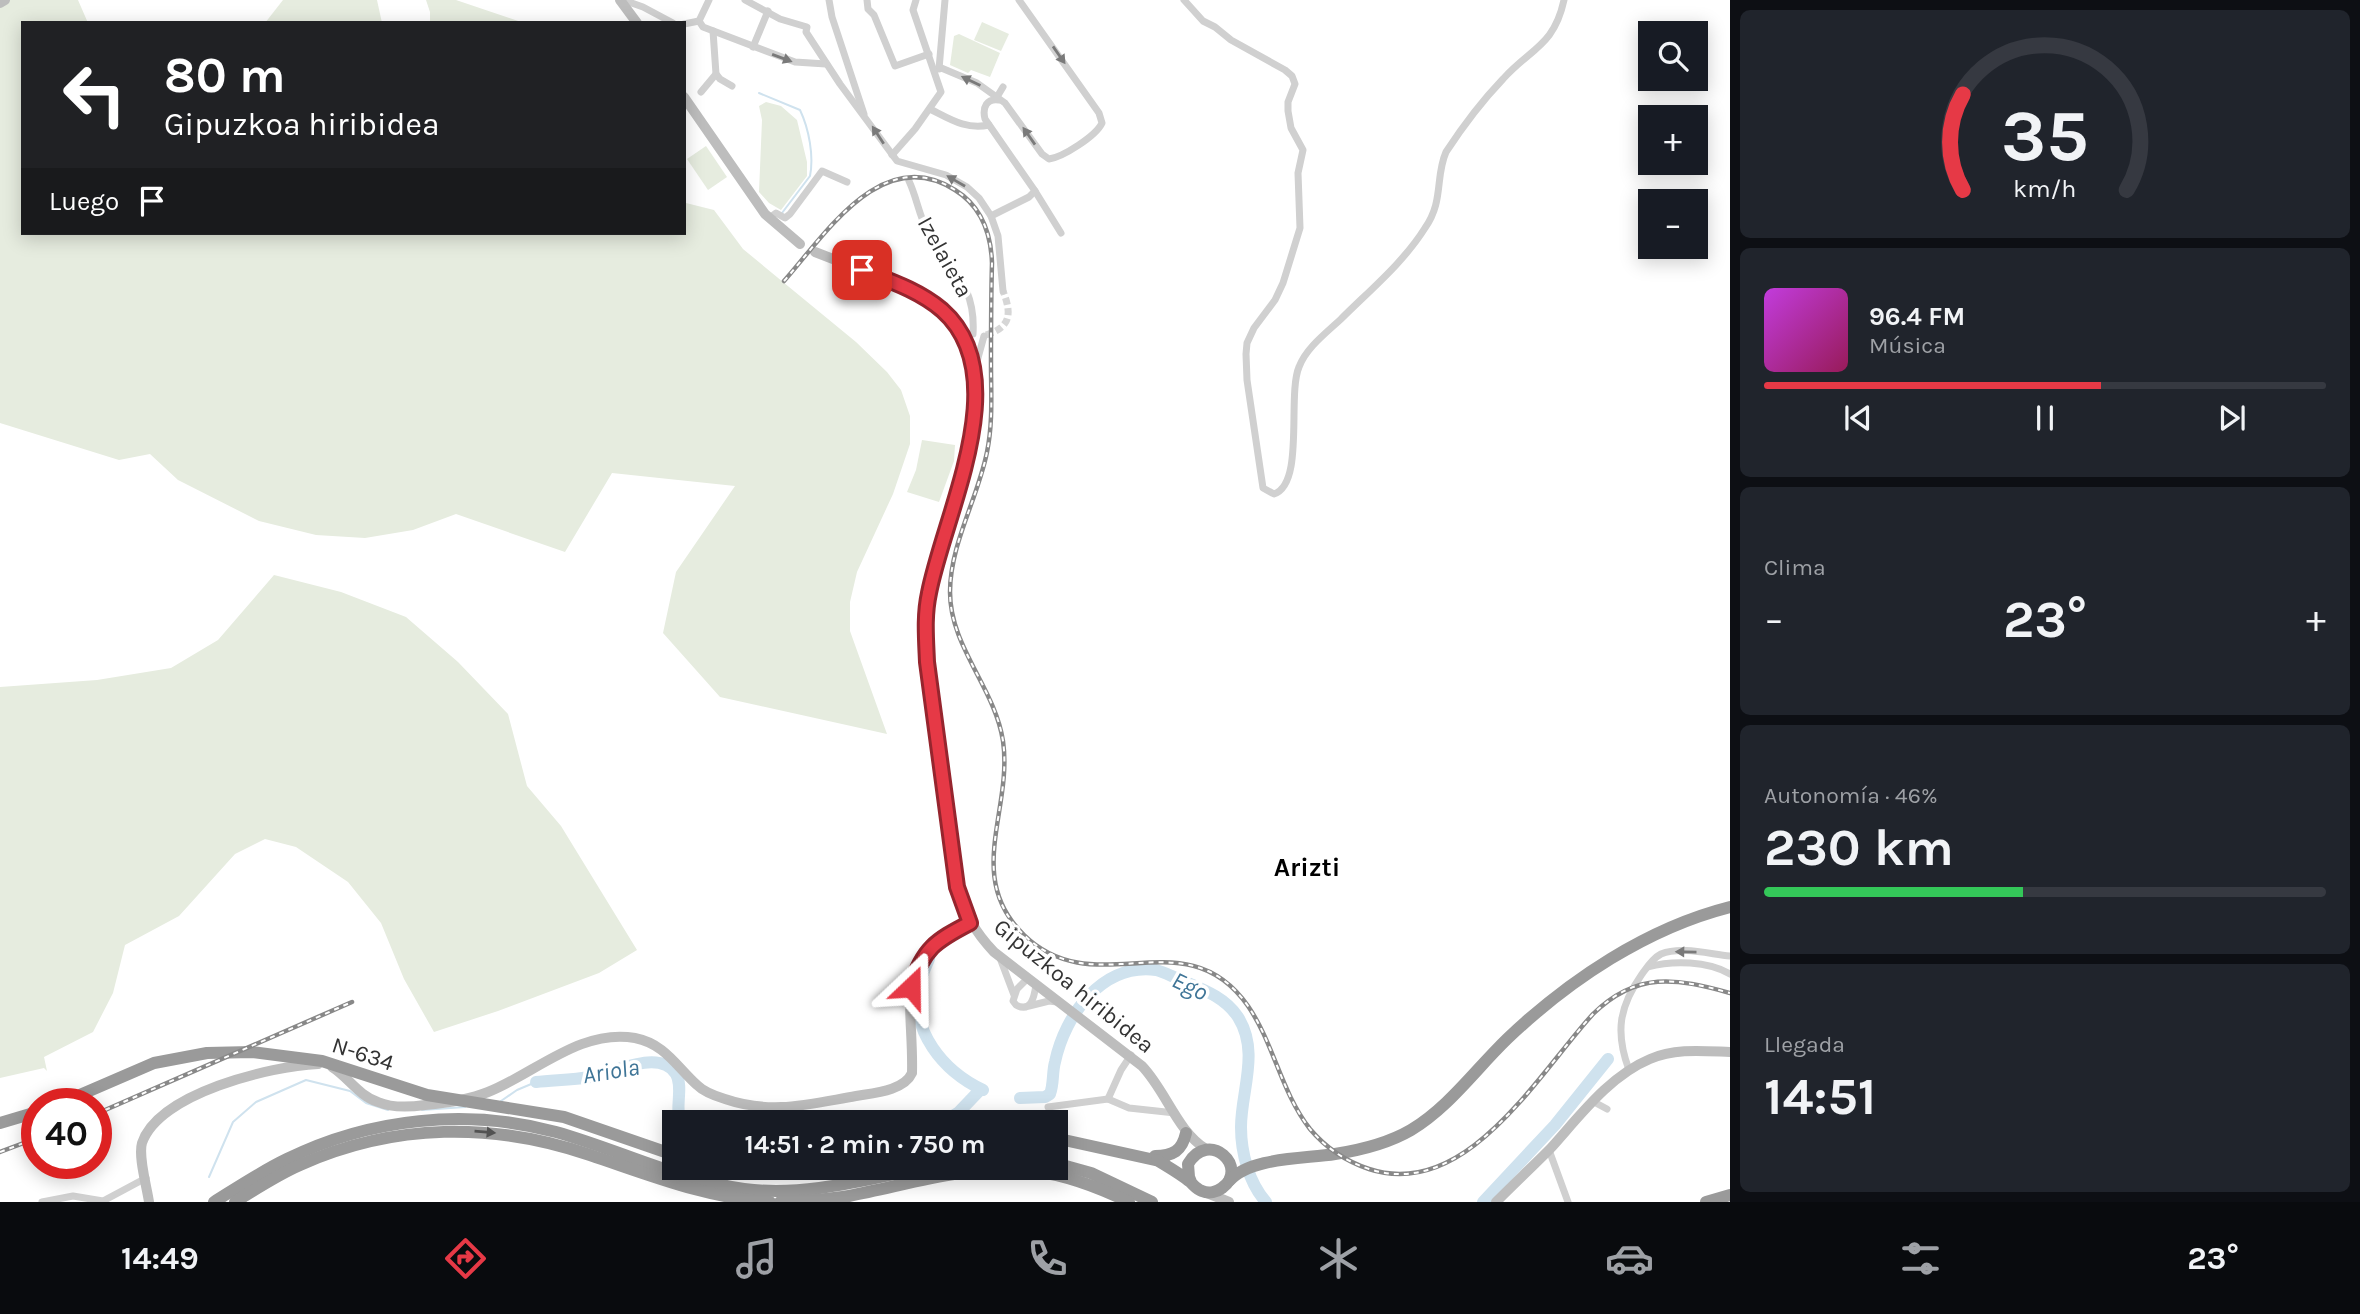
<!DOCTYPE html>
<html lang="es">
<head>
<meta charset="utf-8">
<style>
  :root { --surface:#171b24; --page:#20242c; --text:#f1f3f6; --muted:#9ea1a6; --line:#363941; --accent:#e63946 }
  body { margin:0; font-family:Karla,sans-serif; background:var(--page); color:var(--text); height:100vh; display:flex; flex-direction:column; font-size:26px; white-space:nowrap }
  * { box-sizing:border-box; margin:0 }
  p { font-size:23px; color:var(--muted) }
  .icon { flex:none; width:38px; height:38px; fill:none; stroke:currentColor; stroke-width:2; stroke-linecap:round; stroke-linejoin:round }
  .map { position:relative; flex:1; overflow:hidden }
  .side { display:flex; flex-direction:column; gap:10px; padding:10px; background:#0d0f14; width:630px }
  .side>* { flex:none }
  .hud { position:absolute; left:21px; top:21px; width:665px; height:214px; border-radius:0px; box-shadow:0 4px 18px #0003; background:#202124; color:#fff; overflow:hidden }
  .fabs { position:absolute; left:1638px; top:21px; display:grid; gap:14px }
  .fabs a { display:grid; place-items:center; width:70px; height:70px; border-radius:0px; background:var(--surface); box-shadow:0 4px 18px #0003; font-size:35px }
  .speed { position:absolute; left:21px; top:1088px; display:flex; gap:14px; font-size:35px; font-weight:700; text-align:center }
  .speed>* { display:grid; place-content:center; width:91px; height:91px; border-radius:50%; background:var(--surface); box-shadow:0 4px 18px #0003; line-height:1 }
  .speed .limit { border:10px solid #d22; background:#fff; color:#111 }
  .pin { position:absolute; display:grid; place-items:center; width:60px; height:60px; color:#fff; margin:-30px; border-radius:14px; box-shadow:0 4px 10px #0006 }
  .me { position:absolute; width:77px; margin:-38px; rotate:23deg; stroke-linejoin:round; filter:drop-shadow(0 0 5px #0008) }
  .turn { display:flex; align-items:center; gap:24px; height:147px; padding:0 28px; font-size:32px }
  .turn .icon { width:91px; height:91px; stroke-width:2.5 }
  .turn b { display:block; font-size:49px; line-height:60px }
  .then { display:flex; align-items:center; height:66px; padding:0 28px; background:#0003; gap:14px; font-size:26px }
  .big { font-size:52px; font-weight:700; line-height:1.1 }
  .side .widget { flex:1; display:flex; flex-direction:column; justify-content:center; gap:10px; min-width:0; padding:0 24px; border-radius:10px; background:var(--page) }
  .side .dial { align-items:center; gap:0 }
  .dial svg { height:182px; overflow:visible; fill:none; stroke:var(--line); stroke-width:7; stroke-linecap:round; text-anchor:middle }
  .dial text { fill:var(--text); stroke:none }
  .song { display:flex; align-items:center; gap:21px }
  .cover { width:84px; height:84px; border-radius:10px; background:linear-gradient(135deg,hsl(290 70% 55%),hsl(330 70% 35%)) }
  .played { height:7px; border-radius:4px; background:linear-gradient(90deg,var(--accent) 60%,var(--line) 60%) }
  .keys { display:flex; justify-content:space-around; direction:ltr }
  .heat { display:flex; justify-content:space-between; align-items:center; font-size:38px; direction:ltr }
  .charge { height:10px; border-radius:5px; background:linear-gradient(90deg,#34c759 46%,var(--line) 0) }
  .trip { position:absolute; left:662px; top:1110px; width:406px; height:70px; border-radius:0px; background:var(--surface); box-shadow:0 4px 18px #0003; font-weight:700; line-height:70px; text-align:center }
  .tab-bar { display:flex; height:112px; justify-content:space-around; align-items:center; background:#090b0e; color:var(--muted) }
  .tab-bar .icon { width:49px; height:49px }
  .tab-bar .current { color:var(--accent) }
  .tab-bar b { font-size:32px; color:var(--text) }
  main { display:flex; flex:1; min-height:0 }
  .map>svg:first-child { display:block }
  .green { fill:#e6ecdf }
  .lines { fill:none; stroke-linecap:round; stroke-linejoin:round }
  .stream { stroke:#cfe2ee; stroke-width:2 }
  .river { stroke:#cfe2ee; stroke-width:12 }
  .street-tunnel { stroke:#d6d6d6; stroke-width:7; stroke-dasharray:7 3.5; stroke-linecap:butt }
  .street { stroke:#d0d0d0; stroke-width:7 }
  .secondary { stroke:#bdbdbd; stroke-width:10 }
  .highway { stroke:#9a9a9a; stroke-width:12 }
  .rail-casing { stroke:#888; stroke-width:4.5 }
  .rail { stroke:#fff; stroke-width:2; stroke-dasharray:5; stroke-linecap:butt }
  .oneway { fill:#7a7a7a }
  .oneway2 { fill:#525252 }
  .route-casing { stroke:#96252e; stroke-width:18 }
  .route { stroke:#e63946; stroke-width:12 }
  .labels { text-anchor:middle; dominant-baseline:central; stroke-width:7; stroke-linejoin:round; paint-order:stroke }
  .street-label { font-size:23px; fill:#333; stroke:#fff }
  .water-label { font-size:24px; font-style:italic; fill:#3f7597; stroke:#fff }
  .quarter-label { font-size:26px; font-weight:bold; fill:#000; stroke:#fff }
</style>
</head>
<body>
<main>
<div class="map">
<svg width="1730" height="1202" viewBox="0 0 1730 1202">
  <rect width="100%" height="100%" fill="#fff"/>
  <g class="green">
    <polygon points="0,0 78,0 88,23 23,23 23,233 684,233 684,199 686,203 714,210 743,249 856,342 887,372 901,390 910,416 910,444 893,494 857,572 850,602 850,631 887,734 720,697 663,633 676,572 735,486 612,473 565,552 456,514 413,530 365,538 316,535 259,521 178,480 150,454 119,460 0,423"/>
    <polygon points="283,0 377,0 382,23 265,23"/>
    <polygon points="426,0 456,0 524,23 430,23 430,12"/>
    <polygon points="982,22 1009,34 1001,51 974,40"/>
    <polygon points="959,34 1000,53 990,77 971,70 968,73 950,65 954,36"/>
    <polygon points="766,102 781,106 797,120 807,162 807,176 781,210 769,203 759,192 762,120 759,106"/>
    <polygon points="706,146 727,177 708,190 687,159"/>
    <polygon points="922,440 955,445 954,461 939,502 907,492 916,470"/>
    <polygon points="274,575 341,592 406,617 458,662 508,714 527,786 561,826 637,950 599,973 498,1011 434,1032 404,979 381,923 348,882 296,847 265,839 235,854 179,916 125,945 113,993 93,1032 44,1057 47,1071 44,1068 0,1078 0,687 97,680 171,668 218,640"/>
  </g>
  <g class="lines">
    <g class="stream">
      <path d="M759,93l41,17c9,19 14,46 10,66l-28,37"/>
      <polyline points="501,1101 517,1090 536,1082"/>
      <polyline points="422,1110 465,1107"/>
      <polyline points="209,1177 233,1122 256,1102 306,1080 350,1091 366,1103 388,1110"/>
    </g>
    <g class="river">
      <path d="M929,959c-3,8 -8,17 -10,26 -9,46 24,86 64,105"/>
      <path d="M536,1082c17,-2 36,-2 54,-5 23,-4 70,-29 86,-3 8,14 -2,34 5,48"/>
      <path d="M1020,1098l25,-1 5,-3c4,-11 2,-21 5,-32 10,-47 47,-99 101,-92 8,2 17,7 25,10 21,9 44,17 57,37 22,35 3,74 3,110 0,26 8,56 25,75"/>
      <polyline points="943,1122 959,1112 980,1090"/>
      <polyline points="1483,1202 1555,1125 1608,1059"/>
    </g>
    <path class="street-tunnel" d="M986,335c25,-8 26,-21 17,-44"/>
    <g class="street">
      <polyline points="623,0 643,7 673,23"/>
      <polyline points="745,0 780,19 807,27 806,32 840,84 897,161 946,175 967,187 979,198 991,216 998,236 1003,291"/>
      <polyline points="829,0 832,17 864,114"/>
      <polyline points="867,0 868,9 874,15 895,66 929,54"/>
      <path d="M1184,0l19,21 12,6 16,13 54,30 7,6 3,8 -7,18v9l3,17 12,22 -5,23 2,55 -17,55 -8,17 -21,28 -7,15 -1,11 1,26 16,108 11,6c31,-10 13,-99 25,-127 7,-19 27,-34 42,-48 29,-29 62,-56 84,-91 19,-27 10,-51 21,-76 17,-26 36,-51 57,-73 28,-31 51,-33 61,-79"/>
      <polyline points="699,21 703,27 795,62 826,64"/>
      <polyline points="699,21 709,0"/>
      <polyline points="684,24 699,21"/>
      <polyline points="713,31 716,74 720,79 732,86"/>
      <polyline points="753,47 768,11"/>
      <path d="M939,67l38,16 28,20 37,51 7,5c14,-2 47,-23 53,-36l-3,-10 -80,-113"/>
      <polyline points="939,69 945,0"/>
      <polyline points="701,92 716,74"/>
      <polyline points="997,97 1003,87"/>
      <path d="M930,109c20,10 36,21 59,16"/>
      <polyline points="892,155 915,129 941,92 913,10 916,0"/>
      <path d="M909,181c8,17 10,35 19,51 23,39 48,52 45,102"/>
      <polyline points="1035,191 1061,233"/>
      <path d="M991,216l38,-19 6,-6 -50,-72c-3,-12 2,-21 14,-19"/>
      <polyline points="769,218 776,213 785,218 790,214 822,171 847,182"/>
      <polyline points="976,365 984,336"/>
      <polyline points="1000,958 1014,995"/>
      <path d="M1648,967c25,-7 60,-6 82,7"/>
      <path d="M1027,979l-10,10 -4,12 3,4c15,8 18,-7 20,-20"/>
      <polyline points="1029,1006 1049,1001 1057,1002"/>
      <path d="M1629,1070c-14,-38 -10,-63 13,-96 5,-7 11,-16 19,-20 20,-8 48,0 69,2"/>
      <polyline points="1108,1099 1121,1070 1131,1055"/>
      <polyline points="1594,1102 1607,1109"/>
      <polyline points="1048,1107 1108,1099 1129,1108 1175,1113"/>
      <polyline points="1549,1150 1568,1202"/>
      <polyline points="42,1202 73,1196 103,1201 146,1178"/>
    </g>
    <g class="secondary">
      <polyline points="620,0 637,23"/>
      <polyline points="0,3 5,0"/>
      <polyline points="684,97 765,214 800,244"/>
      <path d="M815,252l98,38 31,22 14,16 15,33 2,15 -3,54 -5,27 -38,133 -4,37 2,35 30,225c8,27 18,45 37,65l148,114c24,25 35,65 64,83"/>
      <path d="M332,1067c16,10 27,29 46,35 14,6 33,5 47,3 21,-2 43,-5 63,-13 46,-18 93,-64 147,-54 30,6 41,28 62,47 7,7 18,11 28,14 47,16 84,5 131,-3 17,-3 48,-5 56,-23 2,-74 -22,-109 58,-150"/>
      <polyline points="1207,1193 1229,1202"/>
      <path d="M149,1202c-2,-15 -11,-45 -7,-59 17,-50 129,-77 176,-79"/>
      <path d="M1496,1202c18,-18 36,-35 54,-53 29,-32 59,-73 100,-90 25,-11 53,-8 80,-7"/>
    </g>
    <g class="highway">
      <polyline points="59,1104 154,1063 207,1053 252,1052 322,1061 427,1095 564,1117 674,1155"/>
      <polyline points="0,1123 37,1112"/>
      <polyline points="1055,1138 1164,1162"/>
      <path d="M1155,1156c18,0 27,-5 31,-23"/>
      <path d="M1157,1160c11,7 22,13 32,21 4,3 7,8 13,10 7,3 15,1 20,-3 28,-20 -13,-60 -34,-24l1,13 2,5"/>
      <polyline points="1055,1163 1091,1173 1152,1202"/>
      <polyline points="718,1167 774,1173 823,1167"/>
      <path d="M1229,1181c21,-24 75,-22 106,-27 26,-4 52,-10 76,-24 38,-23 64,-60 96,-91 62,-59 140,-111 223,-132"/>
      <path d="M214,1202c24,-15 48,-31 73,-43 83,-41 180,-51 269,-27 64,18 122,48 188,57 63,8 123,-10 184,-22"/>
      <path d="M235,1202c21,-13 42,-27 65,-37 94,-42 193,-43 290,-10 60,20 116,43 180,47"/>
      <path d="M780,1202c23,-1 46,-2 69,-6 58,-11 114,-30 173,-26 38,2 74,16 107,32"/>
      <polyline points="1706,1202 1730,1195"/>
    </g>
    <g class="rail-casing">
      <g id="rail">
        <path d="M784,281c41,-46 98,-138 171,-91 26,16 36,43 37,73 -1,34 -1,68 -1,102 0,29 2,58 -4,87 -9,46 -37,92 -37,140 0,55 45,96 53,149 10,69 -39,136 21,194 72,70 161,-19 224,71 26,38 33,86 62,123 16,19 35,32 59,40 97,32 169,-95 224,-155 44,-43 83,-36 137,-21"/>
        <polyline points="96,1114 352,1002"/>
        <polyline points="0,1152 37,1138"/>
      </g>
    </g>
    <use href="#rail" class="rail"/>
  </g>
  <defs><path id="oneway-solid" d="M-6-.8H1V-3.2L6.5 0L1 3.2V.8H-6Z" transform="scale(1.75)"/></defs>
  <g class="oneway">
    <use href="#oneway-solid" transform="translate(1059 55) rotate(55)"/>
    <use href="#oneway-solid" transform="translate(782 58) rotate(20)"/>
    <use href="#oneway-solid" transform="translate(971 81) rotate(-154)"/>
    <use href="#oneway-solid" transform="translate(878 135) rotate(-123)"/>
    <use href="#oneway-solid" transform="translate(1029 136) rotate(-125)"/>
    <use href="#oneway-solid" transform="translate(956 181) rotate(-150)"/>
    <use href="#oneway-solid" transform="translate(1686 952) rotate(-179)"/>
  </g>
  <use class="oneway2" href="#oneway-solid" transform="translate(485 1132) rotate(5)"/>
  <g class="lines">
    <g class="route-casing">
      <path id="route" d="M862,270c28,11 56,20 80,40 75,66 2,204 -13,283 -5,23 -3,45 -2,69l30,225 13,36c-35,18 -47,26 -59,64"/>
    </g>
    <use href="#route" class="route"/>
  </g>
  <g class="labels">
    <g class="street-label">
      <text transform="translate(945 257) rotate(61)">Izelaieta</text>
      <text transform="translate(1074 986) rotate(39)">Gipuzkoa hiribidea</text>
      <text transform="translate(363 1054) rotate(18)">N-634</text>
    </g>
    <g class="water-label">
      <text transform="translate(1190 986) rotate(25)">Ego</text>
      <text transform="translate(611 1071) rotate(-9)">Ariola</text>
    </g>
    <g class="quarter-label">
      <text x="1307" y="867">Arizti</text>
    </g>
  </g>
</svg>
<div class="fabs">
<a><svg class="icon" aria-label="search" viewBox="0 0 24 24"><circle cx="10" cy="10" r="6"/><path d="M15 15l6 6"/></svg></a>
<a>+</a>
<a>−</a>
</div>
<div class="speed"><div class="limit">40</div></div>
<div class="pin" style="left:862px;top:270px;background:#d93025"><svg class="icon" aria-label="arrive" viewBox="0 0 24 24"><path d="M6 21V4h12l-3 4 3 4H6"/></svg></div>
<svg class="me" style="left:911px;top:987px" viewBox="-20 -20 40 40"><path d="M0-17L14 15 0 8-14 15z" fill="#e63946" stroke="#fff" stroke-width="4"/></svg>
<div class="trip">14:51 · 2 min · 750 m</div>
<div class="hud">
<div class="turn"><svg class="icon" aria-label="left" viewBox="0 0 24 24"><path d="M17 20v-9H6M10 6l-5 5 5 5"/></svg><div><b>80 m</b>Gipuzkoa hiribidea</div></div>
<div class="then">Luego<svg class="icon" aria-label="arrive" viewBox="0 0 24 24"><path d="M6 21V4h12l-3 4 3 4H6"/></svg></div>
</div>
</div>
<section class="side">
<div class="widget dial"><svg viewBox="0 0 100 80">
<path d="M14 69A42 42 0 1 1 86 69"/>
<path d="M14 69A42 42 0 0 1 14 27" stroke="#e63946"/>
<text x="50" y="56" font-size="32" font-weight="700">35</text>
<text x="50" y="72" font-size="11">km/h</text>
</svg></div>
<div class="widget">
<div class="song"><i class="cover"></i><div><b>96.4 FM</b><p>Música</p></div></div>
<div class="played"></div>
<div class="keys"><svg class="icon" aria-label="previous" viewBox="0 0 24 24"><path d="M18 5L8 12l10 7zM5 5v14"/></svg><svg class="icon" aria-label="pause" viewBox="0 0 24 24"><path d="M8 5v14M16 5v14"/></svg><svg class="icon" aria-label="next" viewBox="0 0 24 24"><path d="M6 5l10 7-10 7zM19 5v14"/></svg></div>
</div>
<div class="widget"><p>Clima</p>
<div class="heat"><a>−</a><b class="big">23°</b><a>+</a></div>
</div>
<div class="widget"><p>Autonomía · 46%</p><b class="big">230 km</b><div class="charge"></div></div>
<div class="widget"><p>Llegada</p><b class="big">14:51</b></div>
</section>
</main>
<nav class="tab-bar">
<b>14:49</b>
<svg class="icon current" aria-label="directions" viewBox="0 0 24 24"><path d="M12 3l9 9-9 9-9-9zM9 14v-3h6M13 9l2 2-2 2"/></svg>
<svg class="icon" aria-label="music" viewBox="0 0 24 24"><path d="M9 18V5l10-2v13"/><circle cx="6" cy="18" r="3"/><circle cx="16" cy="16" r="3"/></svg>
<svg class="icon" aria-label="phone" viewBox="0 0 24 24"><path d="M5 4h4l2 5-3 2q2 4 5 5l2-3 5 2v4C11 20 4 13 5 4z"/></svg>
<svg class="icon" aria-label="climate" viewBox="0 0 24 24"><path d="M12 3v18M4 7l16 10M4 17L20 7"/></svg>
<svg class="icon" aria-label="car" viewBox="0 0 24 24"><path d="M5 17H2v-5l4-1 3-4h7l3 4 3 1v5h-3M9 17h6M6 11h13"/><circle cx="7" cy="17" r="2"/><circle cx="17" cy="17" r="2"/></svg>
<svg class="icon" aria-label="filters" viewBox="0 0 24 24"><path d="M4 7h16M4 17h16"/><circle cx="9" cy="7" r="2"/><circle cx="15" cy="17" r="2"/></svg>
<b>23°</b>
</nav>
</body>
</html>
